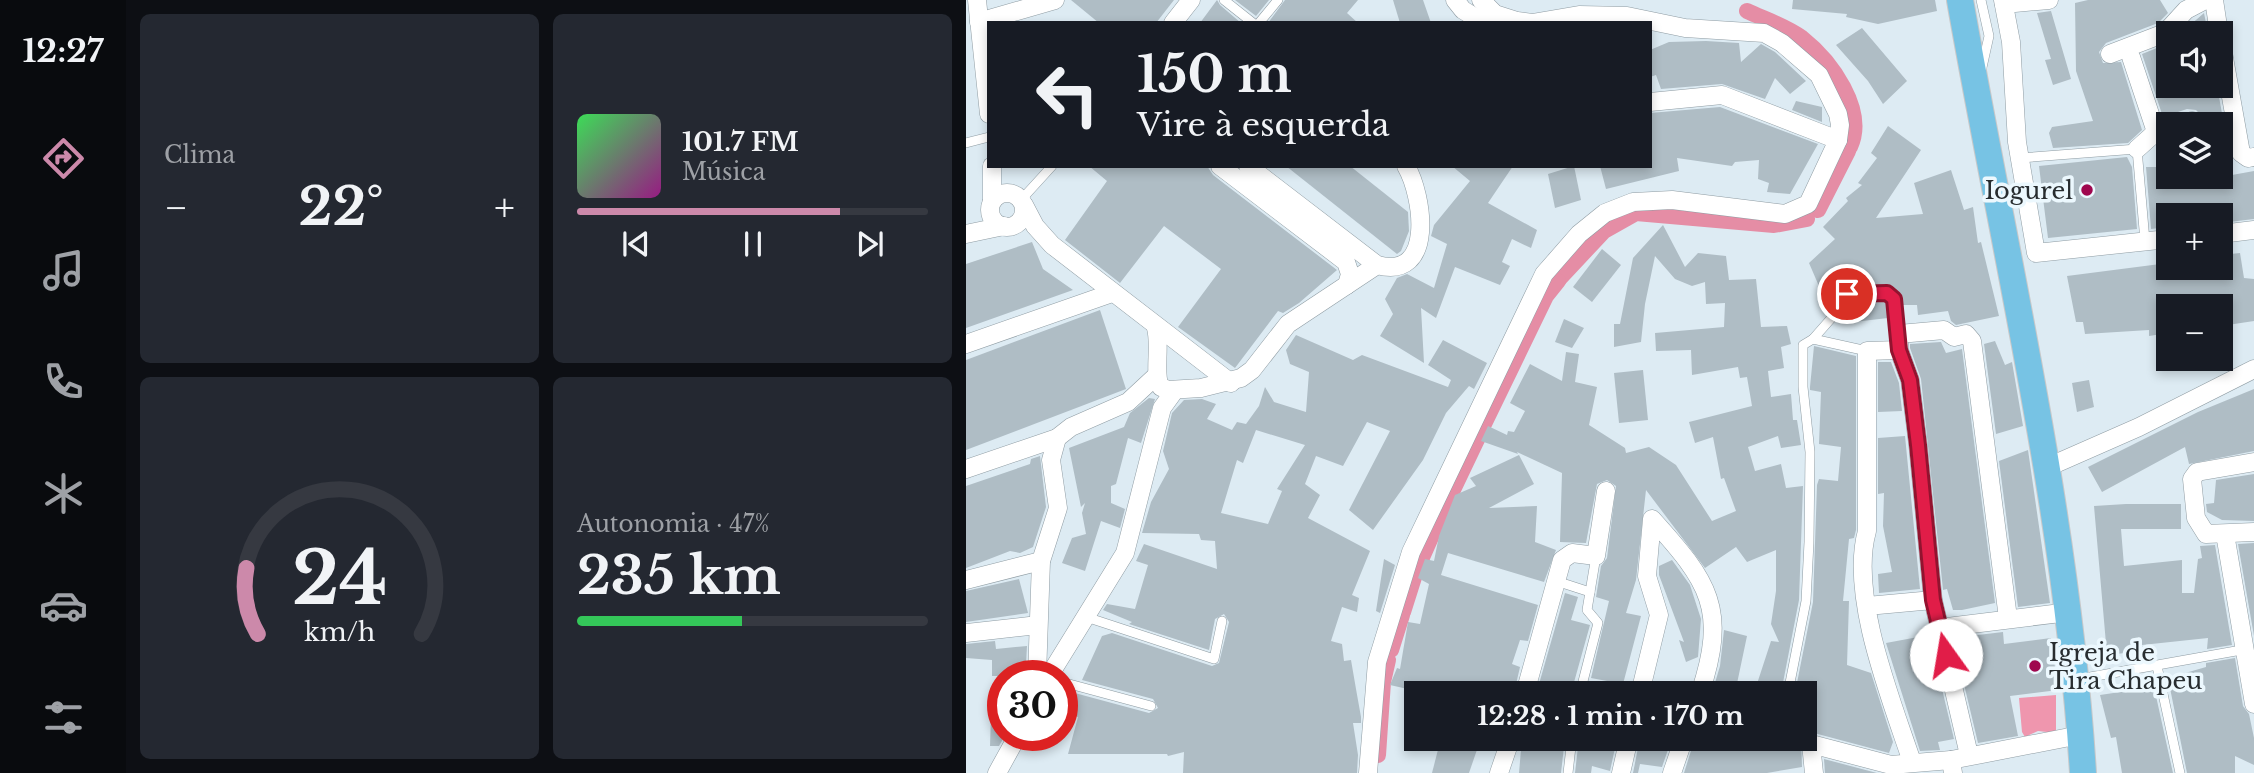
<!DOCTYPE html>
<html lang="pt">
<head>
<meta charset="utf-8">
<style>
  :root { --surface:#171b24; --page:#242831; --text:#f1f3f6; --muted:#9ea1a6; --line:#363941; --accent:#cc89aa }
  body { margin:0; font-family:"Libre Baskerville",serif; background:var(--page); color:var(--text); height:100vh; display:flex; flex-direction:column; font-size:26px; white-space:nowrap }
  * { box-sizing:border-box; margin:0 }
  p { font-size:23px; color:var(--muted) }
  .icon { flex:none; width:38px; height:38px; fill:none; stroke:currentColor; stroke-width:2; stroke-linecap:round; stroke-linejoin:round }
  .map { position:relative; flex:1; overflow:hidden }
  .side { display:flex; flex-direction:column; gap:14px; padding:14px; background:#0d0f14; width:840px }
  .side>* { flex:none }
  .banner { position:absolute; left:21px; top:21px; width:665px; height:147px; border-radius:0px; box-shadow:0 4px 10px #0003; background:#171b24; color:var(--text); overflow:hidden }
  .controls { position:absolute; left:1190px; top:21px; display:grid; gap:14px }
  .controls a { display:grid; place-items:center; width:77px; height:77px; border-radius:0px; background:var(--surface); box-shadow:0 4px 10px #0003; font-size:35px }
  .speed { position:absolute; left:21px; top:660px; display:flex; gap:14px; font-size:35px; font-weight:700; text-align:center }
  .speed>* { display:grid; place-content:center; width:91px; height:91px; border-radius:50%; background:var(--surface); box-shadow:0 4px 10px #0003; line-height:1 }
  .speed .limit { border:10px solid #d22; background:#fff; color:#111 }
  .pin { position:absolute; display:grid; place-items:center; width:60px; height:60px; color:#fff; margin:-30px; border:4px solid #fff; border-radius:50%; box-shadow:0 2px 7px #0007 }
  .me { position:absolute; width:77px; margin:-38px; rotate:347deg; stroke-linejoin:round; filter:drop-shadow(0 0 5px #0008) }
  .turn { display:flex; align-items:center; gap:24px; height:147px; padding:0 35px; font-size:32px }
  .turn .icon { width:91px; height:91px; stroke-width:2.5 }
  .turn b { display:block; font-size:49px; line-height:60px }
  .big { font-size:52px; font-weight:700; line-height:1.1 }
  .side .widget { flex:1; display:flex; flex-direction:column; justify-content:center; gap:10px; min-width:0; padding:0 24px; border-radius:10px; background:var(--page) }
  .side .dial { align-items:center; gap:0 }
  .dial svg { height:182px; overflow:visible; fill:none; stroke:var(--line); stroke-width:7; stroke-linecap:round; text-anchor:middle }
  .dial text { fill:var(--text); stroke:none }
  .song { display:flex; align-items:center; gap:21px }
  .cover { width:84px; height:84px; border-radius:10px; background:linear-gradient(135deg,hsl(130 70% 55%),hsl(310 70% 35%)) }
  .played { height:7px; border-radius:4px; background:linear-gradient(90deg,var(--accent) 75%,var(--line) 75%) }
  .keys { display:flex; justify-content:space-around; direction:ltr }
  .heat { display:flex; justify-content:space-between; align-items:center; font-size:38px; direction:ltr }
  .charge { height:10px; border-radius:5px; background:linear-gradient(90deg,#34c759 47%,var(--line) 0) }
  .side .tiles { flex:1; display:grid; gap:14px; grid-template-columns:repeat(2,1fr) }
  .trip { position:absolute; left:438px; top:681px; width:413px; height:70px; border-radius:0px; background:var(--surface); box-shadow:0 4px 10px #0003; font-weight:700; line-height:70px; text-align:center }
  main { display:flex; flex:1; min-height:0 }
  .tabs { display:flex; flex-direction:column; width:126px; justify-content:space-around; align-items:center; background:#090b0e; color:var(--muted) }
  .tabs .icon { width:49px; height:49px }
  .tabs .on { color:var(--accent) }
  .tabs b { font-size:32px; color:var(--text) }
  .map>svg:first-child { display:block }
  .forest { fill:#ef96ae }
  .lines { fill:none; stroke-linecap:round; stroke-linejoin:round }
  .canal { stroke:#e58da5; stroke-width:16 }
  .building { fill:#afbdc5; fill-rule:evenodd }
  .service-casing { stroke:#8f9ca3; stroke-width:10 }
  .minor-casing { stroke:#8f9ca3; stroke-width:19 }
  .primary-casing { stroke:#c7c8c9; stroke-width:28 }
  .service { stroke:#fff; stroke-width:9 }
  .minor { stroke:#fff; stroke-width:18 }
  .primary { stroke:#77c3e4; stroke-width:26 }
  .route-casing { stroke:#92132f; stroke-width:18 }
  .route { stroke:#e11d48; stroke-width:12 }
  .poi-dot { fill:#9f074e; stroke:#ecf8fe; stroke-width:2.5 }
  .labels { text-anchor:middle; dominant-baseline:central; stroke-width:7; stroke-linejoin:round; paint-order:stroke }
  .poi-label { font-size:24px; fill:#282d30; stroke:#ecf8fe; text-anchor:end }
</style>
</head>
<body>
<main>
<nav class="tabs">
<b>12:27</b>
<svg class="icon on" aria-label="directions" viewBox="0 0 24 24"><path d="M12 3l9 9-9 9-9-9zM9 14v-3h6M13 9l2 2-2 2"/></svg>
<svg class="icon" aria-label="music" viewBox="0 0 24 24"><path d="M9 18V5l10-2v13"/><circle cx="6" cy="18" r="3"/><circle cx="16" cy="16" r="3"/></svg>
<svg class="icon" aria-label="phone" viewBox="0 0 24 24"><path d="M5 4h4l2 5-3 2q2 4 5 5l2-3 5 2v4C11 20 4 13 5 4z"/></svg>
<svg class="icon" aria-label="climate" viewBox="0 0 24 24"><path d="M12 3v18M4 7l16 10M4 17L20 7"/></svg>
<svg class="icon" aria-label="car" viewBox="0 0 24 24"><path d="M5 17H2v-5l4-1 3-4h7l3 4 3 1v5h-3M9 17h6M6 11h13"/><circle cx="7" cy="17" r="2"/><circle cx="17" cy="17" r="2"/></svg>
<svg class="icon" aria-label="filters" viewBox="0 0 24 24"><path d="M4 7h16M4 17h16"/><circle cx="9" cy="7" r="2"/><circle cx="15" cy="17" r="2"/></svg>
</nav>
<section class="side">
<div class="tiles">
<div class="widget"><p>Clima</p>
<div class="heat"><a>−</a><b class="big">22°</b><a>+</a></div>
</div>
<div class="widget">
<div class="song"><i class="cover"></i><div><b>101.7 FM</b><p>Música</p></div></div>
<div class="played"></div>
<div class="keys"><svg class="icon" aria-label="previous" viewBox="0 0 24 24"><path d="M18 5L8 12l10 7zM5 5v14"/></svg><svg class="icon" aria-label="pause" viewBox="0 0 24 24"><path d="M8 5v14M16 5v14"/></svg><svg class="icon" aria-label="next" viewBox="0 0 24 24"><path d="M6 5l10 7-10 7zM19 5v14"/></svg></div>
</div>
<div class="widget dial"><svg viewBox="0 0 100 80">
<path d="M14 69A42 42 0 1 1 86 69"/>
<path d="M14 69A42 42 0 0 1 9 40" stroke="#cc89aa"/>
<text x="50" y="56" font-size="32" font-weight="700">24</text>
<text x="50" y="72" font-size="11">km/h</text>
</svg></div>
<div class="widget"><p>Autonomia · 47%</p><b class="big">235 km</b><div class="charge"></div></div>
</div>
</section>
<div class="map">
<svg width="1288" height="773" viewBox="0 0 1288 773">
  <rect width="100%" height="100%" fill="#ddebf3"/>
  <polygon class="forest" points="1090,695 1090,733 1072,731 1059,737 1056,732 1053,698"/>
  <g class="lines">
    <g class="canal">
      <path d="M781,11c17,8 39,15 55,27 29,23 65,72 48,109"/>
      <polyline points="852,210 882,151"/>
      <polyline points="593,279 638,231 670,213 808,225 841,219"/>
      <polyline points="518,424 580,296 592,281"/>
      <polyline points="475,515 516,429"/>
      <polyline points="437,612 450,571 474,517"/>
      <polyline points="425,650 436,615"/>
      <polyline points="412,755 417,682 422,660"/>
    </g>
  </g>
  <g class="building">
    <polygon points="105,0 208,0 190,23 133,23"/>
    <polygon points="251,0 254,5 275,23 234,23"/>
    <polygon points="269,0 303,0 290,16"/>
    <polygon points="319,0 392,0 381,13 392,23 302,23"/>
    <polygon points="427,0 457,0 465,23 434,23"/>
    <polygon points="827,0 969,0 971,11 912,24 880,17 881,14 826,9"/>
    <polygon points="1122,0 1194,0 1202,13 1192,23 1140,43 1133,52 1137,63 1155,62 1176,130 1162,143 1087,148 1083,133 1086,127 1127,121 1110,71 1109,3"/>
    <polygon points="1085,11 1105,79 1087,85 1079,60 1085,59 1071,13"/>
    <polygon points="1238,13 1242,33 1214,33 1215,33"/>
    <polygon points="896,28 941,81 917,104 902,81 870,45"/>
    <polygon points="740,41 773,43 775,62 795,44 809,52 840,81 824,94 809,78 799,99 756,84 695,89 690,75 684,77 684,50 703,42"/>
    <polygon points="1201,44 1202,86 1251,86 1262,146 1255,147 1255,124 1237,124 1237,117 1230,110 1221,109 1197,117 1176,54"/>
    <polygon points="830,101 856,107 856,122 826,110"/>
    <polygon points="754,107 852,144 824,194 801,192 803,183 792,179 793,160 769,162 766,166 711,158 713,171 640,189 634,166 684,166 684,113"/>
    <polygon points="922,126 955,150 910,218 957,214 948,183 985,170 998,210 1007,207 1012,243 1015,242 1033,316 990,325 985,321 982,311 952,315 951,305 936,305 933,294 921,286 880,287 859,300 843,263 869,239 857,227 882,201 880,198 896,185 892,183 911,158 905,153"/>
    <polygon points="1161,157 1166,167 1171,229 1082,238 1073,166"/>
    <polygon points="123,166 241,166 247,175 371,270 333,303 317,313 312,311 269,368 212,327 255,269 198,226 154,283 99,240 141,181"/>
    <polygon points="320,166 384,166 442,212 443,231 435,251 431,254"/>
    <polygon points="486,166 547,166 522,203 571,230 565,248 546,239 536,262 544,266 534,285 489,267 470,318 455,308 458,363 414,336 427,314 419,299 431,278 441,274 468,288 481,244 465,236 468,225 504,181"/>
    <polygon points="608,166 615,200 589,208 582,174"/>
    <polygon points="1180,167 1202,167 1202,177 1244,179 1288,171 1288,219 1255,223 1255,215 1202,215 1202,227 1185,229"/>
    <polygon points="697,225 719,267 732,253 760,256 763,280 790,279 795,327 821,326 825,344 815,347 818,368 802,371 805,397 825,394 827,420 831,420 835,445 815,448 812,436 782,447 789,471 815,464 820,488 837,486 833,600 815,693 788,693 805,641 813,642 805,624 810,591 810,550 781,562 770,547 739,568 680,490 670,580 660,613 675,616 657,684 625,678 643,601 630,597 635,566 641,558 650,486 641,480 631,484 620,543 594,542 596,473 551,452 552,454 515,441 522,426 541,435 542,431 548,432 559,411 544,403 564,364 596,381 600,352 613,354 609,382 631,387 623,425 659,448 660,453 683,447 710,465 746,521 770,511 758,478 755,479 747,437 729,443 723,422 786,406 781,377 774,378 772,367 726,375 725,350 690,351 689,333 758,327 759,303 740,304 739,282 726,286 709,279 689,256 679,304 675,342 648,347 648,324 654,324 667,258"/>
    <polygon points="66,242 77,269 107,290 0,328 0,264"/>
    <polygon points="636,249 655,265 626,302 607,287"/>
    <polygon points="1274,253 1278,278 1288,279 1288,321 1255,326 1255,306 1202,306 1202,333 1183,336 1183,330 1119,334 1117,322 1110,322 1101,276 1202,263 1202,268 1255,268 1255,255"/>
    <polygon points="918,300 921,303 922,318 879,323 879,311 885,301"/>
    <polygon points="134,310 160,389 0,450 0,360"/>
    <polygon points="598,319 618,328 606,348 589,342"/>
    <path d="M330,335l57,25 9,-5 86,32 3,-7 -23,-15 15,-25 44,23 -13,26 -5,-3 -23,27 -23,47 -50,70 -24,-20 41,-79 -23,-9 -24,44 -27,-10 -11,28 15,11 -12,23 62,33 -18,44 7,3 -2,14 -15,-5 -11,34 11,3 2,17 7,-1 5,29 5,28v6h-8l5,32 -1,18h-174l1,-21 -16,4 -1,-2h-99l10,-37 -11,-3 4,-22 78,21 9,-5 -5,-9 -71,-19 20,-44 10,-3 100,33 7,-3 10,-41 -5,-8 -9,5 -6,31 -80,-26 3,-2 -29,-12 4,-6 28,5 13,-44 -12,-4 8,-17 73,25 -2,-28 -14,-1 -2,-6 -57,-1 9,-31 18,-33 -6,-18 9,-38 12,-13 18,-1 14,5 -9,15 25,11 5,-8 9,2 13,-18 6,-19 9,15 32,10 3,-40 -19,-8 -4,-14zM290,430l49,15 -28,44 5,2 -14,33 -47,-11 16,-53 6,3z"/>
    <polygon points="1029,341 1039,365 1046,362 1057,426 1030,434 1018,344"/>
    <polygon points="975,342 980,353 996,349 1029,603 996,610 987,610 981,589 977,590 955,379 944,348 944,344"/>
    <polygon points="848,346 890,356 890,530 888,538 883,539 877,601 883,601 881,665 905,673 927,742 923,753 848,733 838,735 838,693 829,693 847,602 851,485 853,479 872,481 875,447 853,444 855,392 844,390 844,387"/>
    <polygon points="912,362 925,362 933,383 936,411 912,412"/>
    <polygon points="677,370 682,420 653,423 648,373"/>
    <polygon points="1123,380 1128,407 1111,412 1106,383"/>
    <polygon points="1288,389 1288,451 1223,464 1219,447 1136,492 1122,467 1232,412"/>
    <polygon points="183,398 189,399 175,443 162,438 150,484 145,486 145,503 159,509 154,528 135,521 119,571 96,563 106,538 120,534 116,513 119,503 115,507 103,448 158,427 164,413"/>
    <polygon points="939,436 954,589 913,593 912,574 926,572 917,526 918,493 912,494 912,438"/>
    <polygon points="1062,450 1084,603 1052,607 1033,461"/>
    <polygon points="553,455 568,484 523,508 571,506 569,542 590,550 578,582 482,553 475,575 572,605 562,641 554,640 546,664 554,667 548,693 459,693 424,685 431,668 434,669 442,622 454,624 463,584 452,578 459,559 468,561 473,536 489,495 510,486 504,478"/>
    <polygon points="74,456 80,507 67,547 54,553 44,551 0,568 0,486 64,464 65,459"/>
    <polygon points="1288,474 1288,521 1256,520 1241,512 1240,504 1248,503 1250,480"/>
    <polygon points="1160,504 1215,504 1215,529 1155,529 1158,566 1216,560 1216,593 1228,593 1232,559 1236,558 1234,546 1249,545 1266,645 1241,649 1242,638 1176,645 1177,651 1141,655 1128,506"/>
    <polygon points="1288,543 1288,636 1272,544"/>
    <polygon points="418,559 429,565 414,613 410,611"/>
    <polygon points="706,560 724,585 735,619 732,657 720,662 713,640 718,642 693,575 693,566"/>
    <polygon points="53,579 62,613 0,622 0,591"/>
    <polygon points="599,593 612,597 605,620 624,625 605,693 580,693 581,686 573,684"/>
    <polygon points="758,630 781,636 769,693 746,693 754,666"/>
    <polygon points="1037,632 1038,644 1085,638 1092,690 1044,696 1052,736 1012,743 987,638"/>
    <polygon points="963,635 988,739 972,742 974,750 954,751 920,643"/>
    <polygon points="29,641 30,649 61,646 60,664 48,665 60,676 26,676 26,660 0,658 0,644"/>
    <polygon points="1269,658 1277,706 1283,714 1288,738 1288,765 1269,756 1269,773 1221,773 1202,678 1240,667 1240,663"/>
    <polygon points="26,685 37,686 37,739 33,746 24,746"/>
    <polygon points="1188,687 1207,773 1156,773 1150,737 1145,738 1134,695"/>
    <polygon points="475,738 515,738 503,773 466,773"/>
    <polygon points="556,738 599,738 595,773 553,773"/>
    <polygon points="613,738 638,738 637,745 649,748 644,771 626,766 625,773 609,773"/>
    <polygon points="674,738 706,738 696,767 674,764 672,773 667,773"/>
    <polygon points="729,738 835,738 836,767 801,773 718,773"/>
    <polygon points="858,759 911,773 859,773"/>
  </g>
  <g class="lines">
    <g class="service-casing">
      <g id="service">
        <polyline points="258,0 287,23"/>
        <polyline points="293,23 312,0"/>
        <polyline points="1015,72 1023,36 1015,0"/>
        <polyline points="0,143 23,137"/>
        <polyline points="1054,158 1171,149 1179,241"/>
        <polyline points="55,200 86,166"/>
        <polyline points="847,339 869,314 881,294 921,293 928,299 933,334"/>
        <polyline points="590,581 624,592"/>
        <polyline points="120,617 248,659 256,621"/>
        <polyline points="1191,666 1214,773"/>
        <polyline points="1113,679 1281,649"/>
        <polyline points="96,682 185,706"/>
        <polyline points="614,693 632,623 621,610 630,556"/>
        <polyline points="822,693 840,601 843,542 844,452 837,387 837,345 847,339 901,351"/>
        <polyline points="602,773 606,738"/>
      </g>
    </g>
    <g class="minor-casing">
      <g id="minor">
        <polyline points="11,0 23,114"/>
        <polyline points="489,0 497,10 510,18 529,14"/>
        <polyline points="1037,0 1045,42 1051,142 1070,253 1202,239"/>
        <polyline points="1248,0 1253,33"/>
        <polyline points="1038,4 1083,0"/>
        <polyline points="13,22 89,0"/>
        <polyline points="207,23 225,0"/>
        <polyline points="1255,41 1275,153 1282,158 1288,157"/>
        <polyline points="1144,54 1199,33 1220,10 1239,0"/>
        <polyline points="1165,57 1190,132"/>
        <polyline points="684,102 756,95 872,140"/>
        <polyline points="1215,124 1226,121"/>
        <polyline points="1171,149 1190,132 1202,128"/>
        <polyline points="254,166 380,262 384,274 381,285"/>
        <path d="M282,166l129,99c59,16 46,-70 29,-99"/>
        <circle cx="41" cy="210" r="17"/>
        <polyline points="26,201 26,166"/>
        <polyline points="58,205 69,226 86,245 265,383"/>
        <polyline points="0,234 38,226"/>
        <polyline points="1255,234 1288,230"/>
        <path d="M190,328c5,18 -3,49 5,59l7,3 33,-2 40,-10 11,-8 36,-46 89,-59"/>
        <polyline points="0,344 146,293"/>
        <path d="M933,350l-32,1v180c-18,64 24,168 45,231"/>
        <polyline points="1288,462 1231,472 1226,479 1230,518 1240,534 1288,532"/>
        <polyline points="1082,467 1173,427 1288,369"/>
        <polyline points="0,469 91,438 105,427 162,402 190,376"/>
        <polyline points="1259,534 1288,704"/>
        <polyline points="0,580 75,561"/>
        <polyline points="901,606 967,600"/>
        <polyline points="973,628 1103,612"/>
        <polyline points="0,633 72,625"/>
        <polyline points="71,676 75,561 92,508 85,460 91,438"/>
        <polyline points="83,676 159,553 196,408 209,390"/>
        <polyline points="559,693 596,560 606,553 630,556 640,491"/>
        <path d="M674,693l19,-78 -12,-39 5,-57c57,63 76,90 48,174"/>
        <polyline points="1003,755 967,600 952,445 944,380 933,350 933,334 978,330 988,337 1000,334 1006,341 1042,618"/>
        <polyline points="31,773 52,735"/>
        <polyline points="402,773 411,662 445,552 578,274 613,234 639,213 667,202 706,200 819,214 842,204 872,140 874,125 872,114 853,75 816,43 798,33 719,28 661,16 613,15 566,23 551,21 529,14 515,0"/>
        <polyline points="533,773 545,738"/>
        <polyline points="655,773 663,738"/>
        <polyline points="706,773 718,738"/>
        <polyline points="848,773 845,744 925,765 985,760"/>
        <polyline points="987,773 985,760 1114,735"/>
      </g>
    </g>
    <g class="primary-casing">
      <path id="primary" d="M994,0c45,257 107,512 123,773"/>
    </g>
    <use href="#service" class="service"/>
    <use href="#minor" class="minor"/>
    <use href="#primary" class="primary"/>
  </g>
  <g class="lines">
    <g class="route-casing">
      <polyline id="route" points="881,294 921,293 928,299 933,350 944,380 952,445 967,600 980,655"/>
    </g>
    <use href="#route" class="route"/>
  </g>
  <g class="poi-dot">
    <circle cx="1121" cy="190" r="7"/>
    <circle cx="1069" cy="666" r="7"/>
  </g>
  <g class="labels">
    <g class="poi-label">
      <text x="1107" y="190">Iogurel</text>
      <text x="1083" y="652" text-anchor="start">Igreja de<tspan x="1083" dy="28">Tira Chapeu</tspan></text>
    </g>
  </g>
</svg>
<div class="controls">
<a><svg class="icon" aria-label="sound" viewBox="0 0 24 24"><path d="M4 9h4l5-4v14l-5-4H4zM17 9q2 3 0 6"/></svg></a>
<a><svg class="icon" aria-label="layers" viewBox="0 0 24 24"><path d="M12 4l9 5-9 5-9-5zM3 14l9 5 9-5"/></svg></a>
<a>+</a>
<a>−</a>
</div>
<div class="speed"><div class="limit">30</div></div>
<div class="pin" style="left:881px;top:294px;background:#d93025"><svg class="icon" aria-label="arrive" viewBox="0 0 24 24"><path d="M6 21V4h12l-3 4 3 4H6"/></svg></div>
<svg class="me" style="left:980px;top:655px" viewBox="-20 -20 40 40"><circle r="19" fill="#fff"/><path d="M0-13L10 11 0 6-10 11z" fill="#e11d48"/></svg>
<div class="trip">12:28 · 1 min · 170 m</div>
<div class="banner">
<div class="turn"><svg class="icon" aria-label="left" viewBox="0 0 24 24"><path d="M17 20v-9H6M10 6l-5 5 5 5"/></svg><div><b>150 m</b>Vire à esquerda</div></div>
</div>
</div>
</main>
</body>
</html>
